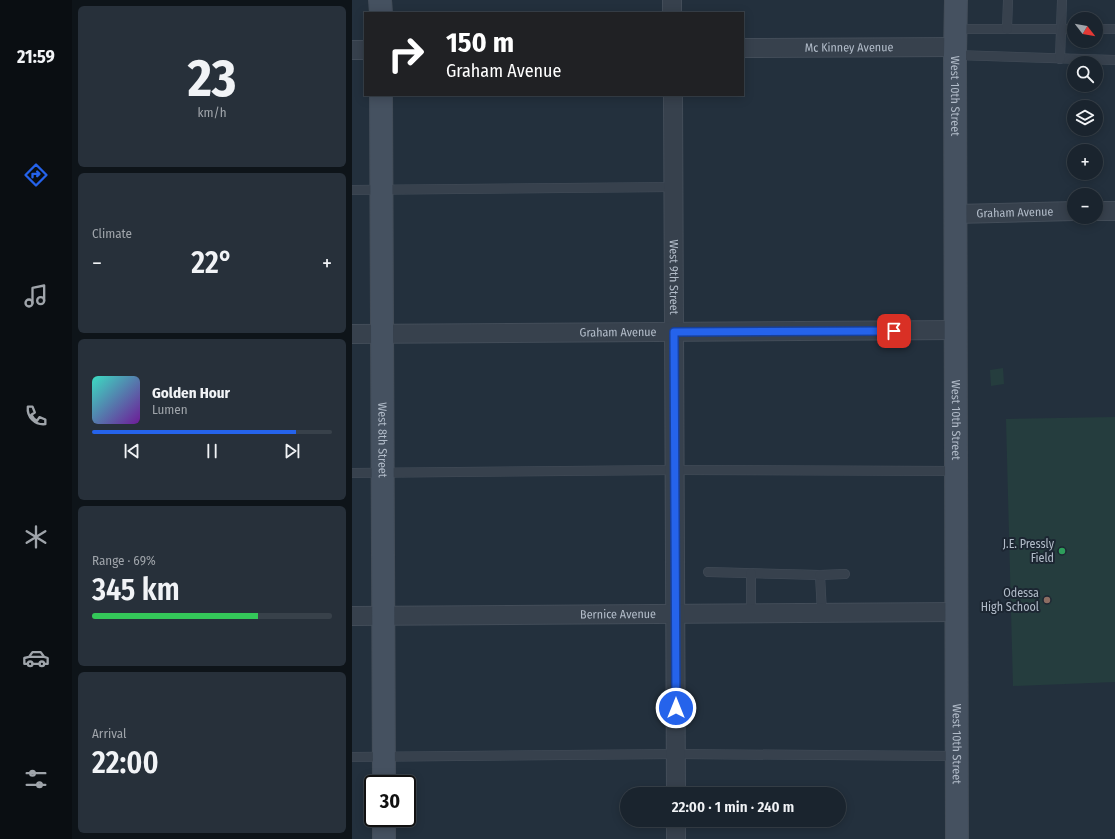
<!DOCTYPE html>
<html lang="en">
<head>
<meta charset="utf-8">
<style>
  :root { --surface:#1a242e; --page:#27303a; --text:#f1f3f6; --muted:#9fa4aa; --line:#38414a; --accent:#2563eb }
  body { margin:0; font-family:"Fira Sans Condensed",sans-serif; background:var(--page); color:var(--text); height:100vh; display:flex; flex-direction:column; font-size:15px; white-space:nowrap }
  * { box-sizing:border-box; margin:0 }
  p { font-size:13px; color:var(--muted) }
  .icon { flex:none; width:22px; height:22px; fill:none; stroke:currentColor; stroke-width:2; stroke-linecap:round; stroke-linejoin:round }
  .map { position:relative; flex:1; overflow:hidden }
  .details { display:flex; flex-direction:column; gap:6px; padding:6px; background:#0e1419; width:280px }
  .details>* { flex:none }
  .top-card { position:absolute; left:12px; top:12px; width:380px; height:84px; border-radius:0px; box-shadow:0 2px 10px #0003,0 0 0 1px var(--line); background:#202124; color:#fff; overflow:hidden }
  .needle { width:26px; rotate:121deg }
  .buttons { position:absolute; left:715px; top:12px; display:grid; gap:8px }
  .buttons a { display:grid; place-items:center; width:36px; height:36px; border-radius:50%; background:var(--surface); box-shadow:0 2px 10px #0003,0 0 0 1px var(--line); font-size:20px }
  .speed { position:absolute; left:12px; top:775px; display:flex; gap:8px; font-size:20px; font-weight:700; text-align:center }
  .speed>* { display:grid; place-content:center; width:52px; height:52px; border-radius:50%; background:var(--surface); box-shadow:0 2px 10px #0003,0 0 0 1px var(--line); line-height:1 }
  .speed .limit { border:2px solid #111; border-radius:6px; background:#fff; color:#111 }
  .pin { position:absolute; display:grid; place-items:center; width:34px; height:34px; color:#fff; margin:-17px; border-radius:8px; box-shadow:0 2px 6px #0006 }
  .me { position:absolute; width:44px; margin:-22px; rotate:0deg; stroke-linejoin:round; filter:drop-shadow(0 0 3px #0008) }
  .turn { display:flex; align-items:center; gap:14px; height:84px; padding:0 16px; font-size:18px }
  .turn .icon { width:52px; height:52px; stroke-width:2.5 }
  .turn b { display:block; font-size:28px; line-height:34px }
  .big { font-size:30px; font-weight:600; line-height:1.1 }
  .details .tile { flex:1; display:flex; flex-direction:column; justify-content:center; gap:6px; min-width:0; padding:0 14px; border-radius:6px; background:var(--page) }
  .details .dial { align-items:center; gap:0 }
  .dial b { font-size:52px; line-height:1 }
  .song { display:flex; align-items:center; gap:12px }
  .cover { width:48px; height:48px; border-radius:6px; background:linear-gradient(135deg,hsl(170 70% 55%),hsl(280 70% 35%)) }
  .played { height:4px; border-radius:2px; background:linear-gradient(90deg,var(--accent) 85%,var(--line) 85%) }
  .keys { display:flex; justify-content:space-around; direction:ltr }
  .heat { display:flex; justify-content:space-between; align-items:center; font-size:22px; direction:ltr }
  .charge { height:6px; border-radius:3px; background:linear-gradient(90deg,#34c759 69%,var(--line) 0) }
  .trip { position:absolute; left:268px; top:787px; width:226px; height:40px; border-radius:20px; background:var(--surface); box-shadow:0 2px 10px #0003,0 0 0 1px var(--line); font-weight:600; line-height:40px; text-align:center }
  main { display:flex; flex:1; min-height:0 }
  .menu { display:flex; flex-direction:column; width:72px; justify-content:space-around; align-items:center; background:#0a0e12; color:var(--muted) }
  .menu .icon { width:28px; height:28px }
  .menu .selected { color:var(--accent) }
  .menu b { font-size:18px; color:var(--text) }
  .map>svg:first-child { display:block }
  .green { fill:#253d3e }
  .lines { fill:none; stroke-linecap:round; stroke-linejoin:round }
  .lane-casing { stroke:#434d59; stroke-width:10 }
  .street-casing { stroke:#434d59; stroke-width:20 }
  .secondary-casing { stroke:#434d59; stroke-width:24 }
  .lane { stroke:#37414d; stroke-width:9 }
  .street { stroke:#37414d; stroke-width:18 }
  .secondary { stroke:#455160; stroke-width:22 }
  .route-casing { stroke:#184099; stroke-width:10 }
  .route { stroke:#2563eb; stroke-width:7 }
  .leisure-dot { fill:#2e9e5b; stroke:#1c2632; stroke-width:1.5 }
  .education-dot { fill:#8d6e63; stroke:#1c2632; stroke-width:1.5 }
  .labels { text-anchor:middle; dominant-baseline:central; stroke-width:4; stroke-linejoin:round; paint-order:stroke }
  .street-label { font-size:12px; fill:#b2bcc9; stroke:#1c2632 }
  .poi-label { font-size:12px; fill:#b2bcc9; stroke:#1c2632; text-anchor:end }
</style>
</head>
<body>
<main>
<nav class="menu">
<b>21:59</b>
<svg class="icon selected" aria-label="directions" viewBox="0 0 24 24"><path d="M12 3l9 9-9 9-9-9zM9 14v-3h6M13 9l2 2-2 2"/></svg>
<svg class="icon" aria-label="music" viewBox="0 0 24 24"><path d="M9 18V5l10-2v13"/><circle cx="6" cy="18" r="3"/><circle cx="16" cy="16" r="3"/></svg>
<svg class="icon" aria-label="phone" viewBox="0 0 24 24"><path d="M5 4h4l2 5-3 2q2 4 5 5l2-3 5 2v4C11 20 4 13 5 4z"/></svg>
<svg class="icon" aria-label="climate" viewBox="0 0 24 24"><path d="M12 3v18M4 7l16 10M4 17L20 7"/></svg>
<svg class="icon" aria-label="car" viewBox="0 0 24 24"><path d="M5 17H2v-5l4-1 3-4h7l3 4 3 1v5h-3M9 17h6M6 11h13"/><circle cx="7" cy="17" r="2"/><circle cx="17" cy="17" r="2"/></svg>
<svg class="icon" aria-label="filters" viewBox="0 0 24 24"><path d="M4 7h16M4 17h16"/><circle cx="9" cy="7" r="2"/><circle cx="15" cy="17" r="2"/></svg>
</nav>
<section class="details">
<div class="tile dial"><b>23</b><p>km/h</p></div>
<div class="tile"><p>Climate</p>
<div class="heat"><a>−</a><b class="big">22°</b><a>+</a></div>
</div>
<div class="tile">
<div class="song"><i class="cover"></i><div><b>Golden Hour</b><p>Lumen</p></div></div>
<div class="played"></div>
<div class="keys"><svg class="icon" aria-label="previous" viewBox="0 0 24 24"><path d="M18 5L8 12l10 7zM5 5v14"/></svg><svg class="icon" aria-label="pause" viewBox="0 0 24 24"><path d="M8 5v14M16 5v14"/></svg><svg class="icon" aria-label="next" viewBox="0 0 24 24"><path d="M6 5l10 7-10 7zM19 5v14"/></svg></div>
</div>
<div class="tile"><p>Range · 69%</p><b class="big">345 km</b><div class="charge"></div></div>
<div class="tile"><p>Arrival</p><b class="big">22:00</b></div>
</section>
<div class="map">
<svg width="763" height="839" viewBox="0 0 763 839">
  <rect width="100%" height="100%" fill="#23303d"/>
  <g class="green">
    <polygon points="651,368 652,384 639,386 638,370"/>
    <polygon points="763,417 763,682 661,686 654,419"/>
  </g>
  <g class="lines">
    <g class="lane-casing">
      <g id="lane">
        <polyline points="604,29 722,29"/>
        <polyline points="655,29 656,0"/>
        <polyline points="744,29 763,29"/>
        <polyline points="603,55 763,60"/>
        <polyline points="708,59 710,0"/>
        <polyline points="0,190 321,187"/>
        <polyline points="0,473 322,470 604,471"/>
        <polyline points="356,572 468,575 470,613"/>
        <polyline points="468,575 493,574"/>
        <polyline points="399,614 399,573"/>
        <polyline points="0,757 324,754 605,756"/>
      </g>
    </g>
    <g class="street-casing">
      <g id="street">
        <polyline points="320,0 320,13"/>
        <path id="s1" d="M391,48l212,-1"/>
        <polyline points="0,50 13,50"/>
        <path id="s2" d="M321,95l3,699"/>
        <polyline points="744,211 763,211"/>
        <path id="s3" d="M604,214l118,-3"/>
        <path id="s4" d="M0,334l604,-4"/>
        <path id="s5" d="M0,616l605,-4"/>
        <polyline points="324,820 324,839"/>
      </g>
    </g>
    <g class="secondary-casing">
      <g id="secondary">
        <polyline points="28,0 29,13"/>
        <path id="s6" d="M604,0l-1,55 2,784"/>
        <path id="s7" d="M29,95l3,689"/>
        <polyline points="32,818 32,839"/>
      </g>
    </g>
    <use href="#lane" class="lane"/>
    <use href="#street" class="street"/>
    <use href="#secondary" class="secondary"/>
  </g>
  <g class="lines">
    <g class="route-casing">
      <polyline id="route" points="324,708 322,332 542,331"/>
    </g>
    <use href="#route" class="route"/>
  </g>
  <circle class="leisure-dot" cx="710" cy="551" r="4"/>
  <circle class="education-dot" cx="695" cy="600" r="4"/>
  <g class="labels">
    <g class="street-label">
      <text stroke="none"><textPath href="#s1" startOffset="106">Mc Kinney Avenue</textPath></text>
      <text stroke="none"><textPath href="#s6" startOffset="96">West 10th Street</textPath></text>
      <text stroke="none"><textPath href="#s3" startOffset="59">Graham Avenue</textPath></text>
      <text stroke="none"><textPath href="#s2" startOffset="182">West 9th Street</textPath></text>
      <text stroke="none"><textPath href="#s4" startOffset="266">Graham Avenue</textPath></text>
      <text stroke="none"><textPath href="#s6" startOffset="420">West 10th Street</textPath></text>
      <text stroke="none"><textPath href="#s7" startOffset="345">West 8th Street</textPath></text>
      <text stroke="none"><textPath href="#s5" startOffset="266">Bernice Avenue</textPath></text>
      <text stroke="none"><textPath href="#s6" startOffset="744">West 10th Street</textPath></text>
    </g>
    <g class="poi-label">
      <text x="702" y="544">J.E. Pressly<tspan x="702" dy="14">Field</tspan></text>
      <text x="687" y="593">Odessa<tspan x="687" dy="14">High School</tspan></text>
    </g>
  </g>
</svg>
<div class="buttons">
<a><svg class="needle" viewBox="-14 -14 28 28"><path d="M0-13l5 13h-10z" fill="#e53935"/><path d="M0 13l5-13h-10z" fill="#9fa4aa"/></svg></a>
<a><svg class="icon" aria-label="search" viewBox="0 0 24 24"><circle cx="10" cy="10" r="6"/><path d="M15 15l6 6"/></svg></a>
<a><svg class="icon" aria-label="layers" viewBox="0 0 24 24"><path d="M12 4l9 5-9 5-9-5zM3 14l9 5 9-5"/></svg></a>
<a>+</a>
<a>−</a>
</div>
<div class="speed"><div class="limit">30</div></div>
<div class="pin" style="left:542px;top:331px;background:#d93025"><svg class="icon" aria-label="arrive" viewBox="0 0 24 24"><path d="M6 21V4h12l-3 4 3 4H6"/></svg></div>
<svg class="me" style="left:324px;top:708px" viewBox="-20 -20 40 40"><circle r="17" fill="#2563eb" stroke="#fff" stroke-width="3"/><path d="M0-11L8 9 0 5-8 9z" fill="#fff"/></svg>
<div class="trip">22:00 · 1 min · 240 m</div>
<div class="top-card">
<div class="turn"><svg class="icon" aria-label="right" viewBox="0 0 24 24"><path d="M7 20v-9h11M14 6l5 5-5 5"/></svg><div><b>150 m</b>Graham Avenue</div></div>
</div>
</div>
</main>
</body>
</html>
